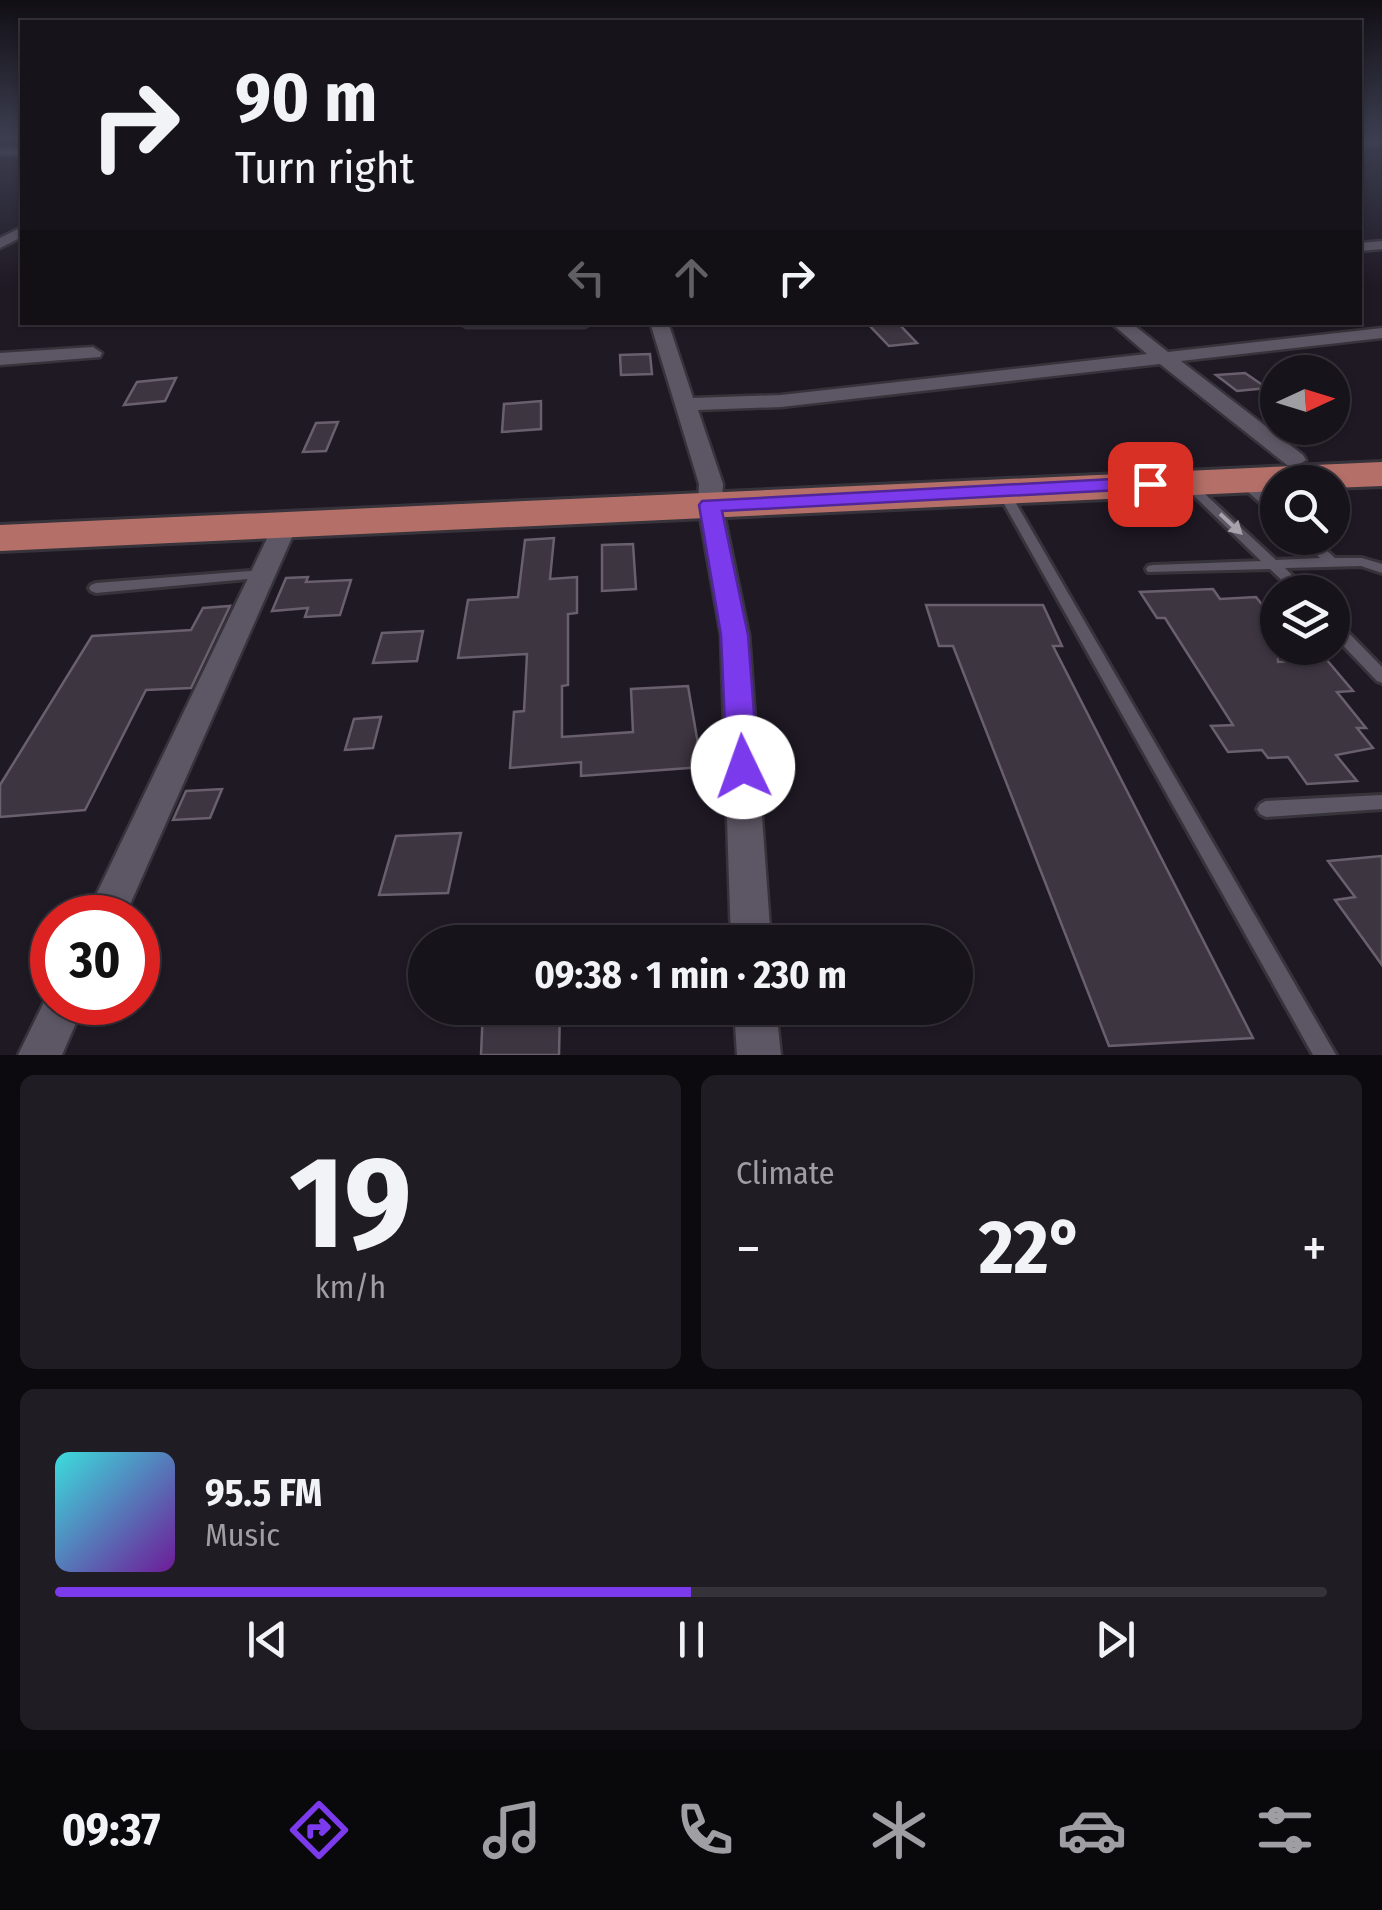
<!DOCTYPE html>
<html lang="en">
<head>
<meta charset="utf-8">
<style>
  :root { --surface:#17131b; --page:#201c24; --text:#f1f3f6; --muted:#9e9ea3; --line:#36323a; --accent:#7c3aed }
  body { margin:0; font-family:"Fira Sans Condensed",sans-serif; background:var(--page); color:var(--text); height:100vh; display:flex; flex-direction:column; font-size:38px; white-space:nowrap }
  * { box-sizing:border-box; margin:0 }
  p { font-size:32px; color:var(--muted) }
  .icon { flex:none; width:55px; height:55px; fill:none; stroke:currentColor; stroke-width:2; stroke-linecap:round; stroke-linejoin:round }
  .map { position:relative; height:1055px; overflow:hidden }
  .sheet { display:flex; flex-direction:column; gap:20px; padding:20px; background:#0d0a0f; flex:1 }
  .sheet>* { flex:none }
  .banner { position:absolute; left:20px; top:20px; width:1342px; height:305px; border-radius:0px; box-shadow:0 2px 8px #0004,0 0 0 2px var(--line); background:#17131b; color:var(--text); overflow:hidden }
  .needle { width:65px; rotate:86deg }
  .fabs { position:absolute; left:1260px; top:355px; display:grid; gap:20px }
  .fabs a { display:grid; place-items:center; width:90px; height:90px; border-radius:50%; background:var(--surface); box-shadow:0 2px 8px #0004,0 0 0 2px var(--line); font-size:50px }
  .speed { position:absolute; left:30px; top:895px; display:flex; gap:20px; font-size:50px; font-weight:700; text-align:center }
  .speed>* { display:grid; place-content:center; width:130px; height:130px; border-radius:50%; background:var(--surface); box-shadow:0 2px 8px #0004,0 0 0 2px var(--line); line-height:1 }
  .speed .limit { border:15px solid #d22; background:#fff; color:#111 }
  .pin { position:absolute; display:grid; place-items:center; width:85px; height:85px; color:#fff; margin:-42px; border-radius:20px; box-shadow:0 5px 15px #0006 }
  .me { position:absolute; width:110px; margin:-55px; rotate:357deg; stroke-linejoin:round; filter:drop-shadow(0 0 8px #0008) }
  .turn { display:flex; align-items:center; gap:35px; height:210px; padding:0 50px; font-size:45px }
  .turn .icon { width:130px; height:130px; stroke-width:2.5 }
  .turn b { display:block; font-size:70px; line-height:85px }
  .lanes { display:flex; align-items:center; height:95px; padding:0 50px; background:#0003; justify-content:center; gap:50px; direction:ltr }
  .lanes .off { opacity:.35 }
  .big { font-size:75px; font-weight:700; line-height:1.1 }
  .sheet .tile { flex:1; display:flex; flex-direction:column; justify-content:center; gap:15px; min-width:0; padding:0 35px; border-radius:15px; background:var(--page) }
  .sheet .dial { align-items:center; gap:0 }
  .dial b { font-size:130px; line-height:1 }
  .song { display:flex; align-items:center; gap:30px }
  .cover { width:120px; height:120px; border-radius:15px; background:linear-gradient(135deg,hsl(180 70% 55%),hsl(280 70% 35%)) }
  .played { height:10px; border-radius:5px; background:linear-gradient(90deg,var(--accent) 50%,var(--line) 50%) }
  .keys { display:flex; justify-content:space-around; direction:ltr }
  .heat { display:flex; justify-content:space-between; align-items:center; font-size:55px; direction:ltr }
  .sheet .tiles { flex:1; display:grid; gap:20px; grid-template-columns:1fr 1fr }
  .tile:last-child { grid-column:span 2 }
  .trip { position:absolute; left:408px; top:925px; width:565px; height:100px; border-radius:50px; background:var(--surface); box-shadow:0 2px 8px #0004,0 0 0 2px var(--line); font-weight:700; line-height:100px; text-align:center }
  .dock { display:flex; height:160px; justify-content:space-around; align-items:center; background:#09080b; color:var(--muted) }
  .dock .icon { width:70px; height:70px }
  .dock .active { color:var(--accent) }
  .dock b { font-size:45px; color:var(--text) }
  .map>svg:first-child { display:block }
  .building { fill:#3d3540; stroke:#6a606d; stroke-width:2.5 }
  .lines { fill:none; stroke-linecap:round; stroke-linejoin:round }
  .service-casing { stroke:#37333b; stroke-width:6 }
  .minor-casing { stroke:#37333b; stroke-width:5 }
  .trunk-casing { stroke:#37333b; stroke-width:6 }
  .service { fill:#5d5664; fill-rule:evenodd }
  .minor { fill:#5d5664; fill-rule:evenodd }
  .trunk { fill:#b47068; fill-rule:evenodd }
  .oneway { fill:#a6a2ac }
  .route { fill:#7c3aed; stroke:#51269a; stroke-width:2.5 }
</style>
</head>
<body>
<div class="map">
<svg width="1382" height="1055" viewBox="0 0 1382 1055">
  <rect width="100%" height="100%" fill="#1f1924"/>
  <g class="building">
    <polygon points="866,322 897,322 917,343 889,346"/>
    <polygon points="650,354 652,374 621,375 620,355"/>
    <polygon points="1245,373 1267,388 1237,391 1216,375"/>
    <polygon points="176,378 165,401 124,405 137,382"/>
    <polygon points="541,401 541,429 502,432 504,404"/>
    <polygon points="338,422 326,451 303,452 316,423"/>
    <polygon points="554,538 550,579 577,577 577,613 568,614 568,685 562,686 562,737 633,732 631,689 688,686 702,767 581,776 581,762 510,768 514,712 524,711 527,654 458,658 468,600 518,597 525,540"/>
    <polygon points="633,544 636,589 602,591 602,545"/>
    <polygon points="308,577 306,582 351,580 340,615 305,617 308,608 272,611 286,578"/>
    <polygon points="1213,589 1220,599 1256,597 1264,607 1278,606 1278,662 1326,659 1353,691 1337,692 1366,728 1357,728 1373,748 1336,755 1357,781 1307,784 1288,757 1268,758 1262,750 1228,752 1211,726 1233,725 1165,618 1157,618 1140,592"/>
    <polygon points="926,605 1043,605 1062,646 1053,646 1253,1038 1109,1046 953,646 939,646"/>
    <polygon points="230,606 191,688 146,690 85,810 0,817 0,785 92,636 191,630 203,608"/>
    <polygon points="423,631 417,661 373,663 382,633"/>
    <polygon points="381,717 373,748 345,750 354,719"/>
    <polygon points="222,789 210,818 173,820 186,791"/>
    <polygon points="461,833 448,893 379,895 396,836"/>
    <polygon points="1382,856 1382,965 1335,900 1355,897 1328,861"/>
    <polygon points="483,1008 560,1008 559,1055 481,1055"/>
  </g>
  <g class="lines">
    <g class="service-casing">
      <g id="service">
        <polygon points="1242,477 1246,479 1278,505 1278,516 1274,515 1238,483 1236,481 1238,479"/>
        <polygon points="1188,480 1192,482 1276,560 1320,558 1300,538 1313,538 1335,558 1362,558 1382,564 1382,573 1361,566 1285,568 1309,592 1294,592 1270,569 1148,572 1146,569 1148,566 1153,565 1261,561 1184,486 1182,484 1184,482"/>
        <polygon points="1004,489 1010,493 1336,1055 1313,1055 998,493"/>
        <polygon points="264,570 269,571 271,574 269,577 96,593 91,591 89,588 91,585 96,583"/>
        <polygon points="1332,620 1337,621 1382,667 1382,683 1377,681 1332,634"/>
        <polygon points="1382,795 1382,809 1266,817 1260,814 1257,809 1260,804 1266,801"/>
      </g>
    </g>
    <g class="minor-casing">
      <g id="minor">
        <polygon points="1382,139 1382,144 1360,146 1360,140"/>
        <rect x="0" y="149" width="22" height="6"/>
        <polygon points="22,227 22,237 0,248 0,238"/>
        <polygon points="1382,241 1382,249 1360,251 1360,243"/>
        <polygon points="458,322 593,322 585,327 466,327"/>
        <polygon points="650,322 668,322 693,398 781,395 1147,354 1110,322 1130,322 1168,352 1382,328 1382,338 1181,361 1303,455 1306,460 1295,467 1287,465 1160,364 781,407 698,410 723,484 722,505 749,635 771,942 731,942 721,635 698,505 699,484"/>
        <polygon points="93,347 102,353 100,357 0,365 0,353"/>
        <polygon points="285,518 297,526 124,918 85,918 273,526"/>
        <polygon points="52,986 52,1002 85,1002 62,1055 18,1055"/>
        <polygon points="734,1008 776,1008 781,1055 737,1055"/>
      </g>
    </g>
    <g class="trunk-casing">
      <polygon id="trunk" points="1382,462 1382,486 1332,488 1332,482 1278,482 1278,491 0,551 0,525"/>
    </g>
    <use href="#service" class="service"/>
    <use href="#minor" class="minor"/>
    <use href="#trunk" class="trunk"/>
  </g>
  <defs><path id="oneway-solid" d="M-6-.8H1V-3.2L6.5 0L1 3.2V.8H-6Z" transform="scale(2.5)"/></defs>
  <use class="oneway" href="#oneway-solid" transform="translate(1231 524) rotate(43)"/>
  <linearGradient id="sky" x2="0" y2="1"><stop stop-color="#110e14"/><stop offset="0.48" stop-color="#3c3e50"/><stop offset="1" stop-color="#3c3e50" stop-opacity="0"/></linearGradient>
  <rect width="1382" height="287" fill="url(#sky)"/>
  <polygon class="route" points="1150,477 1157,479 1157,488 722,511 748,635 758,767 754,776 743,780 732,776 727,767 721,635 699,505 702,501"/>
</svg>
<div class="fabs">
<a><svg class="needle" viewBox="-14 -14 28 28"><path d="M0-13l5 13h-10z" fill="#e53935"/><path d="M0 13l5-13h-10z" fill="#9e9ea3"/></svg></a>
<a><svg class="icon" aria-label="search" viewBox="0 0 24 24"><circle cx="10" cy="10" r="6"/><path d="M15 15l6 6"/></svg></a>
<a><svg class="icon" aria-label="layers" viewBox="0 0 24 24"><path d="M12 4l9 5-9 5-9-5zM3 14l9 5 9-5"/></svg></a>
</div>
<div class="speed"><div class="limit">30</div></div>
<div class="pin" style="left:1150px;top:484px;background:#d93025"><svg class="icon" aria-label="arrive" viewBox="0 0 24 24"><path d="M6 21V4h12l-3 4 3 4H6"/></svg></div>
<svg class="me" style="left:743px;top:767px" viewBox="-20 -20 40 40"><circle r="19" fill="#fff"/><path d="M0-13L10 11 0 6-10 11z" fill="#7c3aed"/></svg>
<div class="trip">09:38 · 1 min · 230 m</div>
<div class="banner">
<div class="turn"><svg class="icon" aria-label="right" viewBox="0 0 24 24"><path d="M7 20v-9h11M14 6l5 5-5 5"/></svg><div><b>90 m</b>Turn right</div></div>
<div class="lanes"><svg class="icon off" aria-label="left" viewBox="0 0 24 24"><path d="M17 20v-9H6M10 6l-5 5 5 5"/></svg><svg class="icon off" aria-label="ahead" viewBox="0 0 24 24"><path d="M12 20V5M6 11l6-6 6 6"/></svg><svg class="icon" aria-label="right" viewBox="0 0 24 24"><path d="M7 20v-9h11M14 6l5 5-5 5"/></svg></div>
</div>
</div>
<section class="sheet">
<div class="tiles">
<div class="tile dial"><b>19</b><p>km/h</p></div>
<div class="tile"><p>Climate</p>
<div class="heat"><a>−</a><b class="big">22°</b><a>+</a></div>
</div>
<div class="tile">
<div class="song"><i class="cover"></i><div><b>95.5 FM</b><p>Music</p></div></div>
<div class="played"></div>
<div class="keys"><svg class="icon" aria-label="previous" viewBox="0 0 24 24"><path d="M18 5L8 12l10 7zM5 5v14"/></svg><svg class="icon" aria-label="pause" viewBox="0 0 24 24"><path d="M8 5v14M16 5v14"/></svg><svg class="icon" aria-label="next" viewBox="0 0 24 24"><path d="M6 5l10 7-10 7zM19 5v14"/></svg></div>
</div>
</div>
</section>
<nav class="dock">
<b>09:37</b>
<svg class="icon active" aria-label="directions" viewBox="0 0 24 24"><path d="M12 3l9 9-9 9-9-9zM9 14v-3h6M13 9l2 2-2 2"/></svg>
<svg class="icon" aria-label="music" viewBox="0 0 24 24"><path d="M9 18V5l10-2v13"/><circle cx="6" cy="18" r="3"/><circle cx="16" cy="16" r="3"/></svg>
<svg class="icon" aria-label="phone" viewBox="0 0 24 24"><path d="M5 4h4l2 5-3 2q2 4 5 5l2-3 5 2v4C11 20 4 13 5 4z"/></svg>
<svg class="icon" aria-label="climate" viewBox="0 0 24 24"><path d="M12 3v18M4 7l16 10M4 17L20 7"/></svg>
<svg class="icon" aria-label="car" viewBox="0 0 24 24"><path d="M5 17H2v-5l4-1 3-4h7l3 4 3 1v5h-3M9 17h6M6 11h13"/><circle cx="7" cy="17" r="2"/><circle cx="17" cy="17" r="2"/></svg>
<svg class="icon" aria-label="filters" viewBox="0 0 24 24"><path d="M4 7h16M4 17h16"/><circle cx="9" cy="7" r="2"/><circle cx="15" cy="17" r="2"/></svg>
</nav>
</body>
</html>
